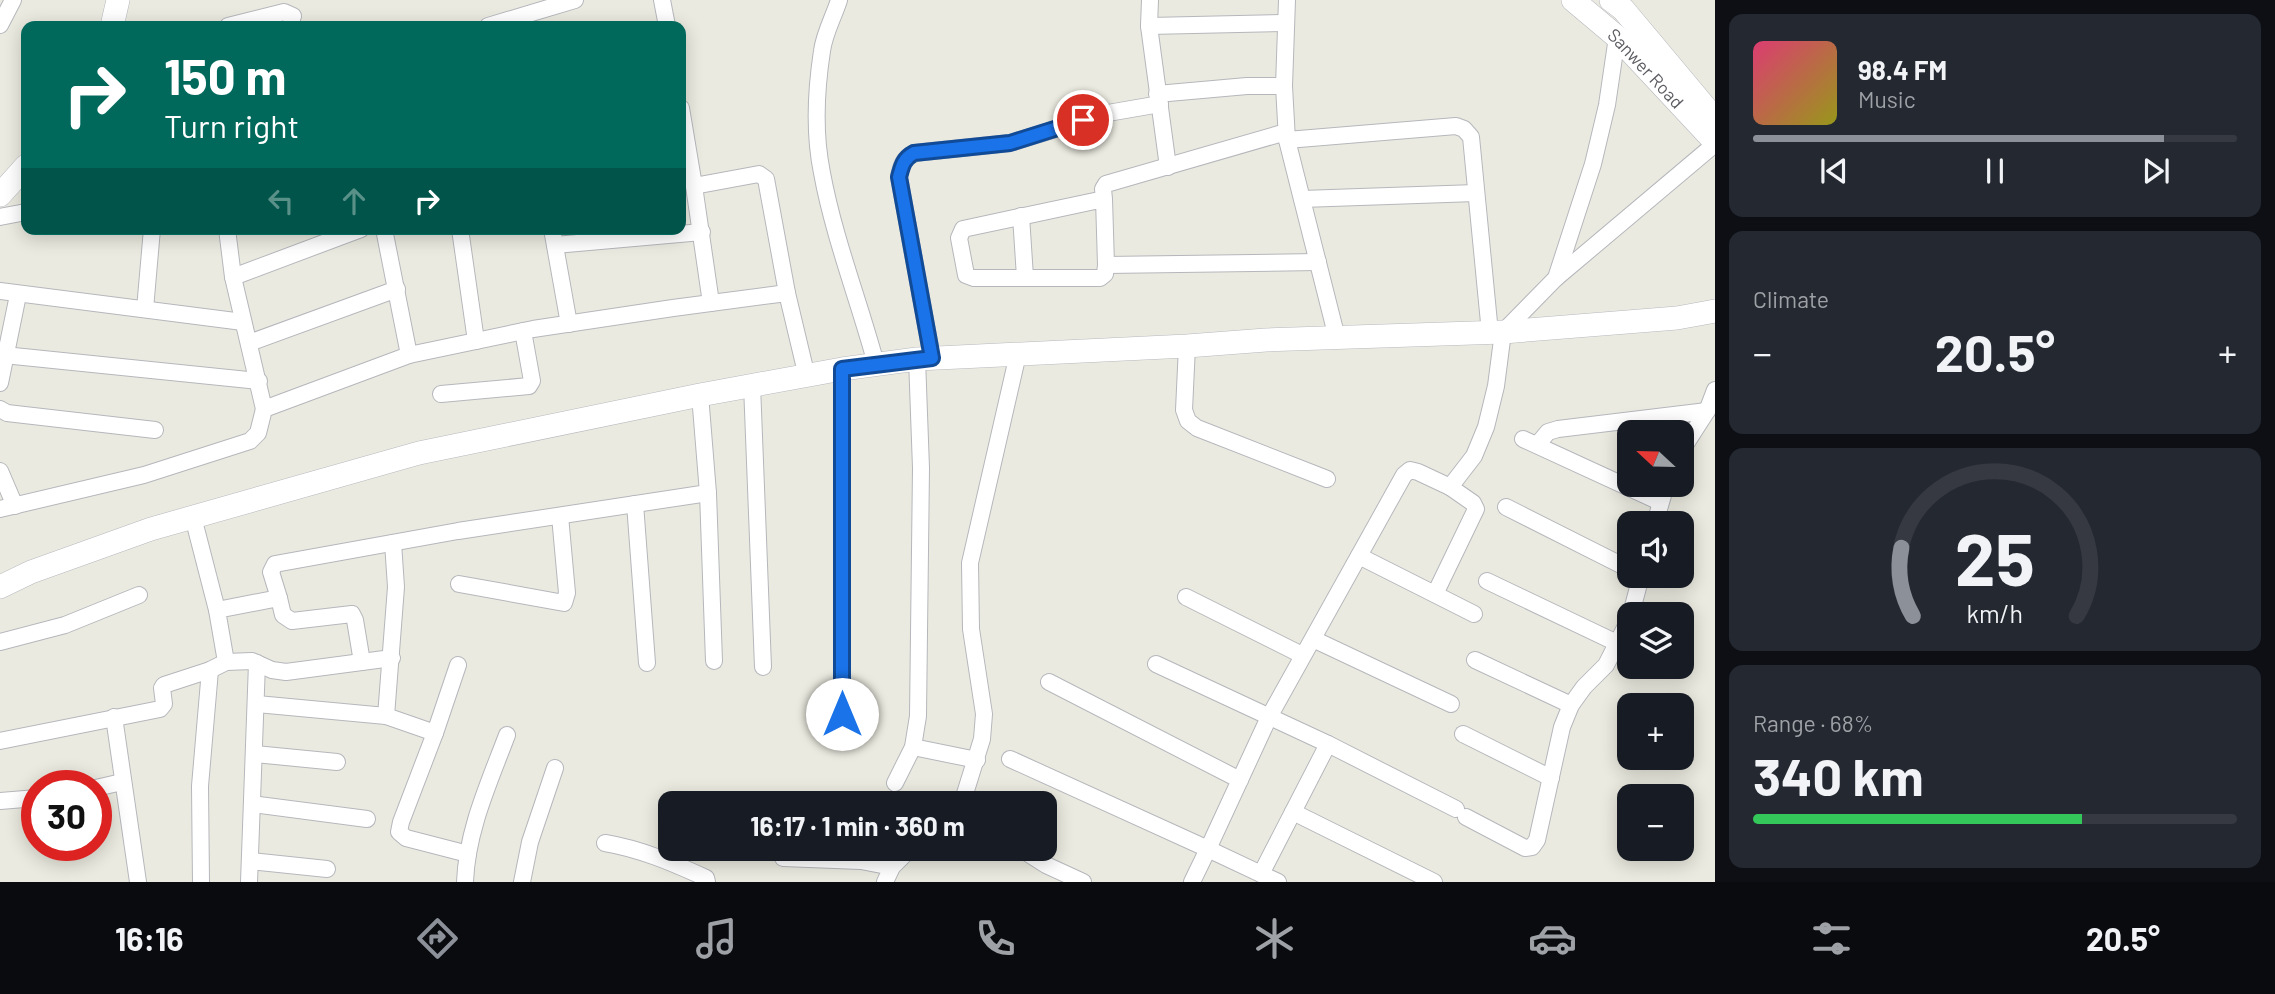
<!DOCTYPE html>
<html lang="en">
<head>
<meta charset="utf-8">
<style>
  :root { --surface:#171b24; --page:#242831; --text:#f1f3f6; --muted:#9ea1a6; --line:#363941; --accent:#8c9099 }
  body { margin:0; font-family:Barlow,sans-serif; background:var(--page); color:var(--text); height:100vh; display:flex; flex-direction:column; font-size:26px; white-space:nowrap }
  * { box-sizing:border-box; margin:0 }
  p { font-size:23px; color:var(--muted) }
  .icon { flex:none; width:38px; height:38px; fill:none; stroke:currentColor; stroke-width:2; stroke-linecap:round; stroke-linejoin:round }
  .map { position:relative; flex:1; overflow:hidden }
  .drawer { display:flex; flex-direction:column; gap:14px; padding:14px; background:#0d0f14; width:560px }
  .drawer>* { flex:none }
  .hud { position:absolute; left:21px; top:21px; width:665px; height:214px; border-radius:14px; box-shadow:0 4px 18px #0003; background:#00695c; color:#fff; overflow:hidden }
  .needle { width:46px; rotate:292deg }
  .controls { position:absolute; left:1617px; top:420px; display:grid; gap:14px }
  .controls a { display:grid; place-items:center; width:77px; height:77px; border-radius:14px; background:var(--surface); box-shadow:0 4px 18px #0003; font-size:35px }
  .speed { position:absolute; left:21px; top:770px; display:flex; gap:14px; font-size:35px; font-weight:700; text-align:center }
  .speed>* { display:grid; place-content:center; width:91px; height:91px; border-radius:50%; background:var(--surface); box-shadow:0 4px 18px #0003; line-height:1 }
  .speed .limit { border:10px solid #d22; background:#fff; color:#111 }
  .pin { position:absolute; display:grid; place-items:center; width:60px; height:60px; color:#fff; margin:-30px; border:4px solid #fff; border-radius:50%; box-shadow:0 2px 7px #0007 }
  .me { position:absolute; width:77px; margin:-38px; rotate:0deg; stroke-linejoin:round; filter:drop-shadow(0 0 5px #0008) }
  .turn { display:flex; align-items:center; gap:24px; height:147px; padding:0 28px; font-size:32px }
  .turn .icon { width:91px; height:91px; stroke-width:2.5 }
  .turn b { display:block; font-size:49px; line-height:60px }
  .lanes { display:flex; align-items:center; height:66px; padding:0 28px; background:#0003; justify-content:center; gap:35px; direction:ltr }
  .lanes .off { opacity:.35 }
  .big { font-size:52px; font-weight:700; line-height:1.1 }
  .drawer .tile { flex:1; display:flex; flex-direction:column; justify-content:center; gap:10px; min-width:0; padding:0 24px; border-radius:14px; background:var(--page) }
  .drawer .dial { align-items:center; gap:0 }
  .dial svg { height:182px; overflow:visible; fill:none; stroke:var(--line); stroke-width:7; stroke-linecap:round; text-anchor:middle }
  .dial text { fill:var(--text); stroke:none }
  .song { display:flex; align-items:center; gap:21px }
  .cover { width:84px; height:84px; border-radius:10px; background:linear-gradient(135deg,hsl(340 70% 55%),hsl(60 70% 35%)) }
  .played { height:7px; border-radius:4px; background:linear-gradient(90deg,var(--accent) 85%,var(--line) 85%) }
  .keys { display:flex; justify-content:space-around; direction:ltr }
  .heat { display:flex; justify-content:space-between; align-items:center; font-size:38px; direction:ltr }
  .charge { height:10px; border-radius:5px; background:linear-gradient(90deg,#34c759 68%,var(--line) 0) }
  .trip { position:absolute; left:658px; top:791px; width:399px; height:70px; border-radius:14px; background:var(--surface); box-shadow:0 4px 18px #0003; font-weight:700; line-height:70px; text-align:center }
  .dock { display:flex; height:112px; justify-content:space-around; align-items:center; background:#090b0e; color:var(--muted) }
  .dock .icon { width:49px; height:49px }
  .dock .active { color:var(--accent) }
  .dock b { font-size:32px; color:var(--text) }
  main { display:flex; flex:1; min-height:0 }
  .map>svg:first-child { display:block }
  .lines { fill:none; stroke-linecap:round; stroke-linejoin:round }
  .street-casing { stroke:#b5b7bc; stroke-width:18 }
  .secondary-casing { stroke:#b6b8be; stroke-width:24 }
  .street { stroke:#fff; stroke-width:16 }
  .secondary { stroke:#fff; stroke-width:23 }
  .route-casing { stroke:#114b97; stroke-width:18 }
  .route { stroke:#1a73e8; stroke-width:12 }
  .labels { text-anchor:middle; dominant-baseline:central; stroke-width:7; stroke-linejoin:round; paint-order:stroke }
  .street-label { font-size:18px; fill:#595b60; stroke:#fff }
</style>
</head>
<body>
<main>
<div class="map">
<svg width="1715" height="882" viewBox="0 0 1715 882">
  <rect width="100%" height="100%" fill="#ebeae0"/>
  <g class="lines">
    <g class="street-casing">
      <g id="street">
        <polyline points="662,0 667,26"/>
        <path d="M839,0c-5,16 -15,34 -17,51 -6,39 -8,83 0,122 12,65 37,128 54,191"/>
        <polyline points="1150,0 1149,26 1168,167"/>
        <polyline points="1287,0 1284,86 1287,140 1337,338"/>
        <polyline points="0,25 13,0"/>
        <polyline points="228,26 284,12 293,16 290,26"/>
        <polyline points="488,26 575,0"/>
        <polyline points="1149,26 1284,23"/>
        <polyline points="1157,94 1247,86 1284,86"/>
        <polyline points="681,108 694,186 759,174 766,179 787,293"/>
        <polyline points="1287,140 1456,126 1464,129 1471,137 1490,333"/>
        <polyline points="694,186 711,303"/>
        <polyline points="1104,199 963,229 959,238 966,275 974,278 1100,278 1105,274 1106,265 1104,199 1103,189 1106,184 1286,132"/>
        <polyline points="1302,199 1476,193"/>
        <polyline points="1021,216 1025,277"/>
        <polyline points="0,217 26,212"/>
        <polyline points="227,229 233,277 264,409"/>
        <polyline points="384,229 409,355"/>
        <polyline points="460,229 476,341"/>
        <polyline points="552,229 569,324"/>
        <polyline points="555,245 702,232"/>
        <polyline points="1106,265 1318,262"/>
        <polyline points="233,277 361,229"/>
        <polyline points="1556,278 1715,144"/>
        <polyline points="0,291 243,322"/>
        <polyline points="145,309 152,229"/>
        <polyline points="249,343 397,289"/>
        <polyline points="1187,346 1184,410 1188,421 1197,428 1327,479"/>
        <polyline points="4,355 259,381"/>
        <path d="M932,358l-33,-181c2,-11 4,-18 15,-24l96,-10 98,-30 52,-9"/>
        <polyline points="842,369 842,714"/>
        <polyline points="0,383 18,295"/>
        <polyline points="752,385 763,667"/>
        <polyline points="441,394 529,386 532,381 523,331"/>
        <polyline points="0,409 7,413 155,430"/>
        <polyline points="1523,439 1660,502"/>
        <polyline points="1537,445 1548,432 1558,429 1707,411"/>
        <polyline points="1682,450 1707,411 1715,390"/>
        <polyline points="0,471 15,506"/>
        <polyline points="708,493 714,661"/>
        <polyline points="635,504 647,663"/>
        <polyline points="1506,507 1629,569"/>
        <polyline points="0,509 144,475 250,441 258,433 264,409 409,355 533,329 673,308 787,293 807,377"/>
        <polyline points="193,517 217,610"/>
        <polyline points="1655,523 1666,485"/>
        <polyline points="1359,556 1474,614"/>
        <polyline points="1487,581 1619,644"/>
        <polyline points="459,584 564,603 567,593 560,516"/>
        <polyline points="1435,594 1476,509 1473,503 1450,487"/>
        <polyline points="1186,597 1302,655"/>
        <polyline points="279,598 283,615 292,621 352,614 355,620 362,662"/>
        <polyline points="1631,614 1641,576"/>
        <polyline points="1313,639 1451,704"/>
        <polyline points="0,642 65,625 139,595"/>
        <polyline points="1475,660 1571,705"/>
        <polyline points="226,662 252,661 272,670 286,672 392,658"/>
        <polyline points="1156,664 1328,744 1456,809"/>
        <polyline points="458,665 435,733 401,822 399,832 406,838 468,854"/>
        <polyline points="1049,682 1240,780"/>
        <polyline points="257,704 386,716 435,733"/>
        <polyline points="386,716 396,587 393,543"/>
        <polyline points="114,717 138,882"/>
        <polyline points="1463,734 1551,778"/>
        <polyline points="0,741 160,709 164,704 162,688 164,685 210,670 226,662 217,610 279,598 271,572 275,564 458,531 708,493 700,395"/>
        <polyline points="913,747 977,760"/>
        <polyline points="255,754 337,762"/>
        <polyline points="1010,759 1208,849 1269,717 1404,475 1410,470 1418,472 1450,487 1474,456 1486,427 1496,386 1503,332 1556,278 1593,164 1607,105 1617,37"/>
        <polyline points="895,783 913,747 918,716 921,468 917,359"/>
        <polyline points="96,788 122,782"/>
        <polyline points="0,801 37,798"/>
        <polyline points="960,803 963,800 982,739 984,714 971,629 970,563 1018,354"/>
        <polyline points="252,804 367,819"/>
        <polyline points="1293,812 1434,882"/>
        <polyline points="1466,817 1525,848 1532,847 1537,840 1562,727 1571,705 1584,687 1606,665 1629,620"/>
        <path d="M605,843c36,6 68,20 101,35l1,4"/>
        <polyline points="1021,849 1046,865 1083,882"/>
        <polyline points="783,858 861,861 892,867"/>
        <polyline points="250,861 327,869"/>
        <polyline points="1261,874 1328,744"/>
        <polyline points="201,882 200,786 210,670"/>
        <polyline points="249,882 257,663"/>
        <path d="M465,882c2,-52 24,-99 42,-147"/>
        <polyline points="522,882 530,842 555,768"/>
        <polyline points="885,882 892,867 910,849"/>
        <polyline points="1192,882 1208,849 1278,882"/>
      </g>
    </g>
    <g class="secondary-casing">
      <g id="secondary">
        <path id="s1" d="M1573,0l44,37 98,105"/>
        <polyline points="1611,0 1623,9 1715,119"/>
        <polyline points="112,26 118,0"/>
        <polyline points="0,195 26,166"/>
        <polyline points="0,587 31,572 151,529 419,453 700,395 842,369 917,359 1187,346 1266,340 1503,332 1677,318 1715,311"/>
      </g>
    </g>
    <use href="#street" class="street"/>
    <use href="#secondary" class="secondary"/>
  </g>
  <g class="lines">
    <g class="route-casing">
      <path id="route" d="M842,714v-345l90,-11 -33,-181c3,-11 4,-18 15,-24l96,-10 73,-23"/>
    </g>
    <use href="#route" class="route"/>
  </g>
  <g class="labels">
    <g class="street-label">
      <text stroke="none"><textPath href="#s1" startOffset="100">Sanwer Road</textPath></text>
    </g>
  </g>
</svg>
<div class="controls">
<a><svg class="needle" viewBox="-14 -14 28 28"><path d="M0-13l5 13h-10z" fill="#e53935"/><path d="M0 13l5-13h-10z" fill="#9ea1a6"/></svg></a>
<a><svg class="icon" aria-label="sound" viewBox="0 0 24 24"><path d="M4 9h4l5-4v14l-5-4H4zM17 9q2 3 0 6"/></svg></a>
<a><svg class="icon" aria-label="layers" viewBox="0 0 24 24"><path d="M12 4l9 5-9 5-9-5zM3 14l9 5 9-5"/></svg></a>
<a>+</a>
<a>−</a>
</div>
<div class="speed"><div class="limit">30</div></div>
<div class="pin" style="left:1083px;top:120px;background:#d93025"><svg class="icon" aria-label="arrive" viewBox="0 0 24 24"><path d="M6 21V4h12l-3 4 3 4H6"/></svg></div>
<svg class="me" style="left:842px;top:714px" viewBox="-20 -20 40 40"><circle r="19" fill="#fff"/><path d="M0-13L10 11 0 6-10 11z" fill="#1a73e8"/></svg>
<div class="trip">16:17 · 1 min · 360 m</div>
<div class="hud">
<div class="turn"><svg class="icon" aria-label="right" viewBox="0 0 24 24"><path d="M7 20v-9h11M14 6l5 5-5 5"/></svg><div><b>150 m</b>Turn right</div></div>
<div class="lanes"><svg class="icon off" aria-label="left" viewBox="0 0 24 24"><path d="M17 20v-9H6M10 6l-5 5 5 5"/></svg><svg class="icon off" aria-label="ahead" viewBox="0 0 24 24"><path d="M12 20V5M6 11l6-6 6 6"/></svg><svg class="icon" aria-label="right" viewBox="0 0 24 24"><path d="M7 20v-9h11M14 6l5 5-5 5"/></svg></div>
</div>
</div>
<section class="drawer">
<div class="tile">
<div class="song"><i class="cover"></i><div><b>98.4 FM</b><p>Music</p></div></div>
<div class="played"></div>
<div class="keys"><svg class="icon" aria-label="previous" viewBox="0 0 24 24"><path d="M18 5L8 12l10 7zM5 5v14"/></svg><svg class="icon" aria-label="pause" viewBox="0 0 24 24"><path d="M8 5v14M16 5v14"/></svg><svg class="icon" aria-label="next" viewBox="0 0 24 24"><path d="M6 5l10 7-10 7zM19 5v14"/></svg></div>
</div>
<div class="tile"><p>Climate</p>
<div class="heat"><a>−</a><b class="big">20.5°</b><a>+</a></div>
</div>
<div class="tile dial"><svg viewBox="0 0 100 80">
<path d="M14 69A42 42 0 1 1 86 69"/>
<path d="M14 69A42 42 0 0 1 9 39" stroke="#8c9099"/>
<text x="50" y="56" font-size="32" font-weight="700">25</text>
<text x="50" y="72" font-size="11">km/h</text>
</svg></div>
<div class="tile"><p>Range · 68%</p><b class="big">340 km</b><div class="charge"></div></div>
</section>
</main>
<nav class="dock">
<b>16:16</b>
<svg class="icon active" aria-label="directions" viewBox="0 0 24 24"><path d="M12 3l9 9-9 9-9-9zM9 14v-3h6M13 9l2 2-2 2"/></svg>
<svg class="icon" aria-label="music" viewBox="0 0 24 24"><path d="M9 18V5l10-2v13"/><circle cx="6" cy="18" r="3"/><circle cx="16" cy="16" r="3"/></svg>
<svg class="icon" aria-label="phone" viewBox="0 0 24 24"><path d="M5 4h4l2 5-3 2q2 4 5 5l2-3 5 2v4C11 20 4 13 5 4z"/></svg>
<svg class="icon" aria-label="climate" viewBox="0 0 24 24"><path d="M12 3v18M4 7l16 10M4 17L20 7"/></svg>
<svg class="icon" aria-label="car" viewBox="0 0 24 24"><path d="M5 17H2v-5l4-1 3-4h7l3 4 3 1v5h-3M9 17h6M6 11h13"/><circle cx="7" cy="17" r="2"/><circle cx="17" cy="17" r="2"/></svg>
<svg class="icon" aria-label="filters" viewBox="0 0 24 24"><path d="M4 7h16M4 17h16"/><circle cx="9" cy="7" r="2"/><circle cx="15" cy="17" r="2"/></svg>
<b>20.5°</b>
</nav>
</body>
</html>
